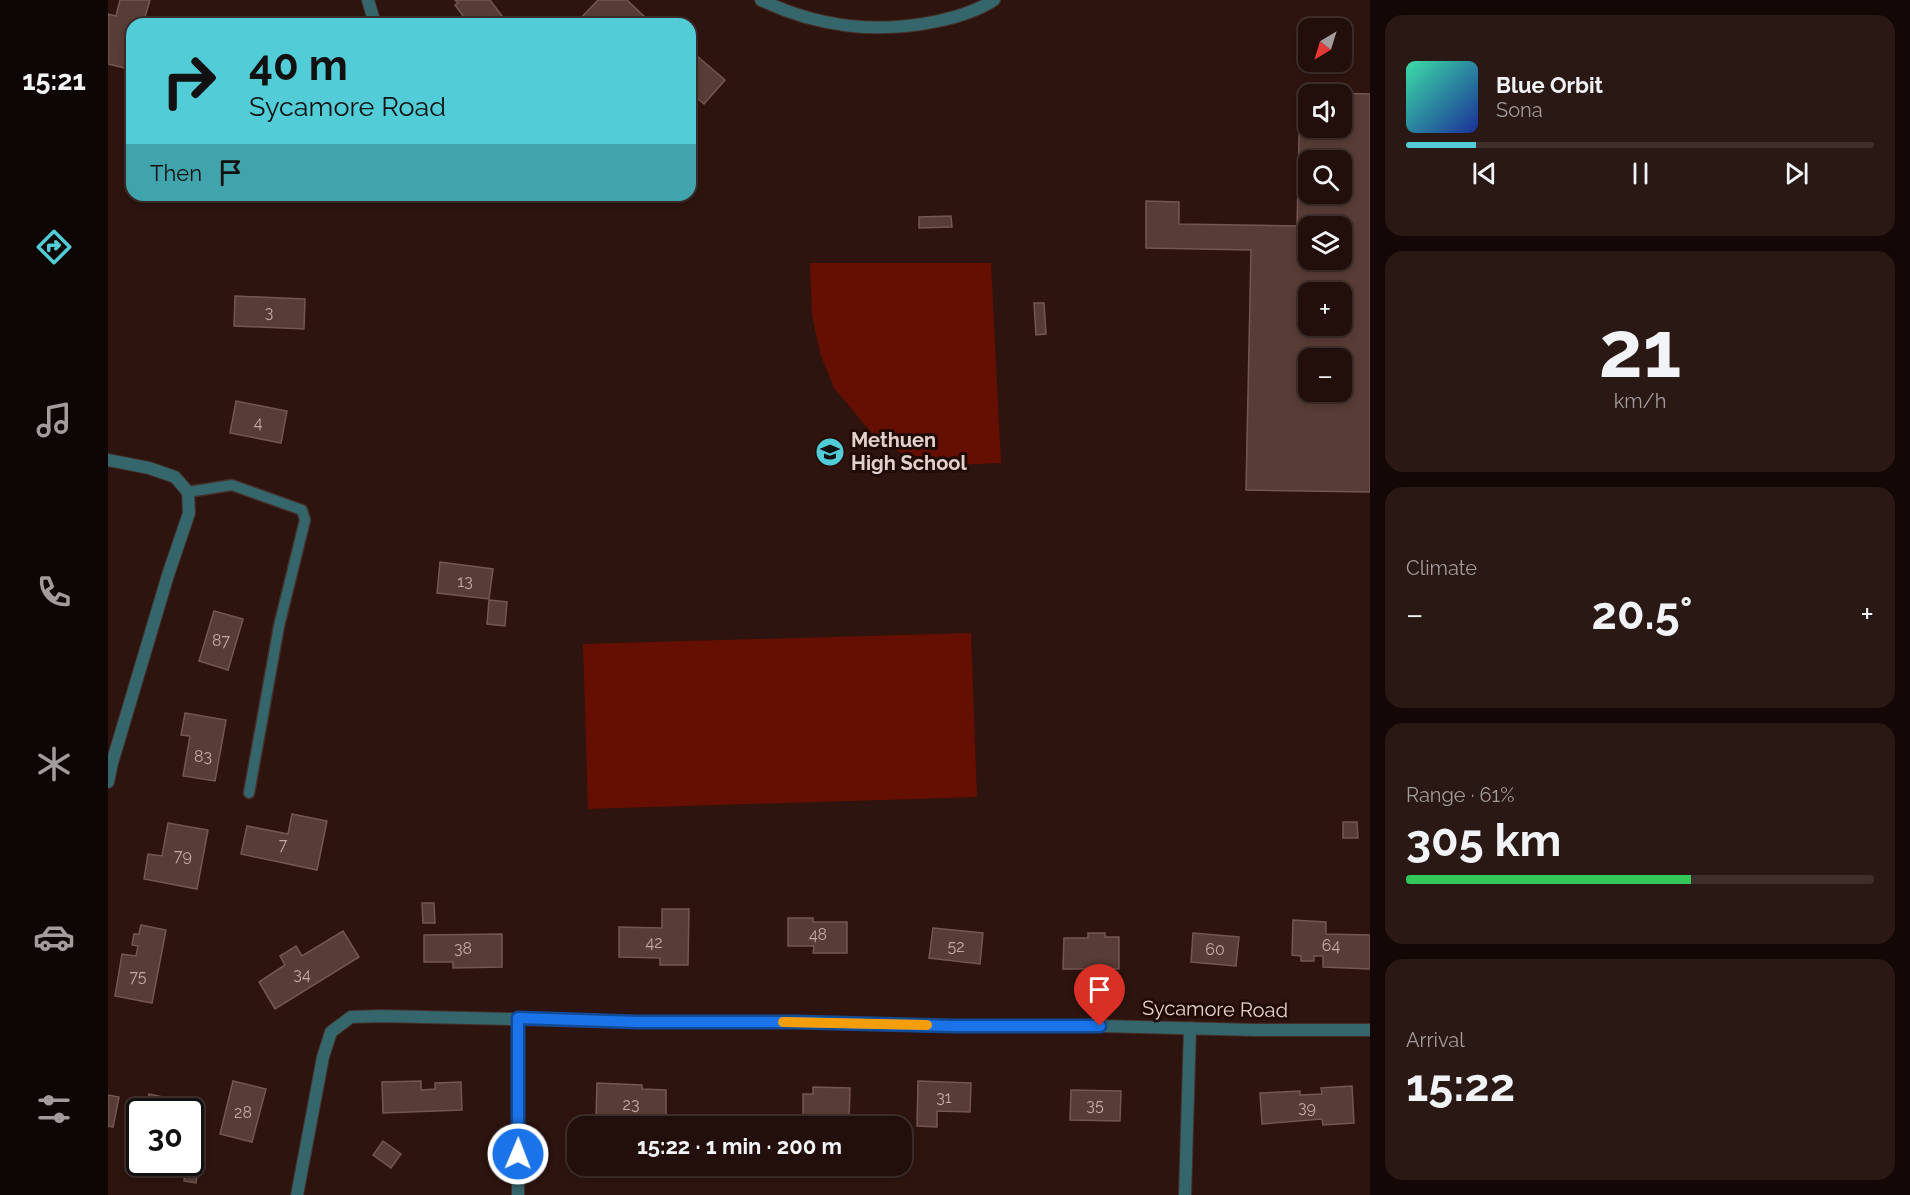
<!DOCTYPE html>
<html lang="en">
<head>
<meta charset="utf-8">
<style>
  :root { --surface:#220f0b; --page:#2a1814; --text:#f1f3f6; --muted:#a29c9d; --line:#3f2f2c; --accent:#52ccd6 }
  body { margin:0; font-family:Raleway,sans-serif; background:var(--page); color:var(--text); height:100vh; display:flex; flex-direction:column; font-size:22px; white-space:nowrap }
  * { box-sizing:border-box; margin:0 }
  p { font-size:20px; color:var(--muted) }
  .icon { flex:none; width:33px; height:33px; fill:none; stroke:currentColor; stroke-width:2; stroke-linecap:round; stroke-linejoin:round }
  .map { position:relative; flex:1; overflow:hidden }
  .panel { display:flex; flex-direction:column; gap:15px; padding:15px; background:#130806; width:540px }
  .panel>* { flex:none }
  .banner { position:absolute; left:18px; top:18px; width:570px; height:183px; border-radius:18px; box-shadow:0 3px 9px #0003,0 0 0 2px var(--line); background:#52ccd6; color:#111; overflow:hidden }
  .needle { width:39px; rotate:218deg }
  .fabs { position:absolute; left:1190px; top:18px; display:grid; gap:12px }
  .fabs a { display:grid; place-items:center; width:54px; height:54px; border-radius:12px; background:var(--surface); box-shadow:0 3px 9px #0003,0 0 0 2px var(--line); font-size:30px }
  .speed { position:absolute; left:18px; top:1098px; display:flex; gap:12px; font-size:30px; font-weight:700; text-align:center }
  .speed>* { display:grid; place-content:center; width:78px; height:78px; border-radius:50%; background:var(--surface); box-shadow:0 3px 9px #0003,0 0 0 2px var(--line); line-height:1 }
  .speed .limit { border:3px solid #111; border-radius:9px; background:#fff; color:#111 }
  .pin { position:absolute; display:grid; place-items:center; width:51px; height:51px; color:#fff; margin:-62px -26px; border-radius:50% 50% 50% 0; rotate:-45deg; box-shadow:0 0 6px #0007 }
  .pin .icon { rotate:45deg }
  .me { position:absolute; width:66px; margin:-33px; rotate:1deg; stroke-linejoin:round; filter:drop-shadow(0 0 4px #0008) }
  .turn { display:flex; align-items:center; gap:21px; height:126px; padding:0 24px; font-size:27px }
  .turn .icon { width:78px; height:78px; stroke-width:2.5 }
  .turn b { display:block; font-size:42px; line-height:51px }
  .then { display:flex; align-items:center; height:57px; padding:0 24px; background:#0003; gap:12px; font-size:22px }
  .big { font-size:45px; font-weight:700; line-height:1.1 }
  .panel .card { flex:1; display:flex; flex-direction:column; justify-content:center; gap:9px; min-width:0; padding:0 21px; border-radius:18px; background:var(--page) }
  .panel .dial { align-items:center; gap:0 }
  .dial b { font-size:78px; line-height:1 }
  .song { display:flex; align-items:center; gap:18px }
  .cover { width:72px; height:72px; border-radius:9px; background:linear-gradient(135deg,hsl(160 70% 55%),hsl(230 70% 35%)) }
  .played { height:6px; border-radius:3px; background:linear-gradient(90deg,var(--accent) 15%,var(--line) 15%) }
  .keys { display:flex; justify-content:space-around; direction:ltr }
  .heat { display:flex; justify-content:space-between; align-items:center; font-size:33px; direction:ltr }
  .charge { height:9px; border-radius:4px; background:linear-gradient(90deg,#34c759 61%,var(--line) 0) }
  .trip { position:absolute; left:459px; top:1116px; width:345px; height:60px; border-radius:18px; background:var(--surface); box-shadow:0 3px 9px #0003,0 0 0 2px var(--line); font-weight:700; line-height:60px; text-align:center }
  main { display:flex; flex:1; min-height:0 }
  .tab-bar { display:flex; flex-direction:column; width:108px; justify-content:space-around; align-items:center; background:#0e0604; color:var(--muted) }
  .tab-bar .icon { width:42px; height:42px }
  .tab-bar .active { color:var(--accent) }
  .tab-bar b { font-size:27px; color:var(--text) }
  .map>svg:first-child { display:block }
  .green { fill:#640f02 }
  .building { fill:#583c36; stroke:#755751; stroke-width:1.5; fill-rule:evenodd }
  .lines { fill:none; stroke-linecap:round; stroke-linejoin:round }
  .service-casing { stroke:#462e29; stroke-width:13 }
  .minor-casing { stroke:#462e29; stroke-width:14 }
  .service { stroke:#34666b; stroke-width:10 }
  .minor { stroke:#34666b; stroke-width:12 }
  .route-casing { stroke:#114b97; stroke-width:15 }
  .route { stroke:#1a73e8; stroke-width:10 }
  .slow { stroke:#f59e0b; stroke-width:10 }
  .labels { text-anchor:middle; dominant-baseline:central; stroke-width:6; stroke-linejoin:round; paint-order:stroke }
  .number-label { font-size:16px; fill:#c0aba6 }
  .poi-label { font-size:20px; font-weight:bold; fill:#e2d0cc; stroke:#220b07; text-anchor:start }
  .street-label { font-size:20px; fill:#e2d0cc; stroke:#220b07 }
</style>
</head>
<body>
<main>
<nav class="tab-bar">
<b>15:21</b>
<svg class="icon active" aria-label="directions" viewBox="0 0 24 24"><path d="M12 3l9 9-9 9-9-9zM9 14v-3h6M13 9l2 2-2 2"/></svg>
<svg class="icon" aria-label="music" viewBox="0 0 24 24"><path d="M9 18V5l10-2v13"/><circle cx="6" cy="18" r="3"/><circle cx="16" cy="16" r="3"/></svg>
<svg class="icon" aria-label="phone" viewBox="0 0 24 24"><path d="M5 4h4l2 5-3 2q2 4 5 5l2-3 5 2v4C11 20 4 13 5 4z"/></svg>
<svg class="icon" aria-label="climate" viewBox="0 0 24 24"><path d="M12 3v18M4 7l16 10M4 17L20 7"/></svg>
<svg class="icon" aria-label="car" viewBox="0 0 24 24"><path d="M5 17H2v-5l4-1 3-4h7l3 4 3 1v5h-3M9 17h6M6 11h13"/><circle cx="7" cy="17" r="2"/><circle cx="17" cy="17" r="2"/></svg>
<svg class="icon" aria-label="filters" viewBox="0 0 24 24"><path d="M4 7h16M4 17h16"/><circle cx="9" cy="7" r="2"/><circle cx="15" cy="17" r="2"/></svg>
</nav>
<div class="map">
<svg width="1262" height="1195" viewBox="0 0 1262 1195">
  <rect width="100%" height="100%" fill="#2d140f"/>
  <g class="green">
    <polygon points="702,263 883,263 893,463 846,465 791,452 761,430 726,388 713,356 704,316"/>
    <polygon points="863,633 869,797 480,809 475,644"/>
  </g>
  <g class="building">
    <polygon points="12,0 42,0 35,24 24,24 24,42 17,68 0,64 0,14 8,16"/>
    <polygon points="347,0 382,0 400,24 361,24 347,5 350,3"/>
    <polygon points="490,0 519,0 542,22 541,24 473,24 470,21"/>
    <polygon points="582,50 617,80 596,104 582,92"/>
    <path d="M1192,92l70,2v398l-124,-2 5,-240 -105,-2v-47l33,1v22l118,2zM1200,94h33v34h-33zM1200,160h33v34h-33zM1200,226h33v34h-33zM1200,292h33v34h-33zM1200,358h33v34h-33z"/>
    <polygon points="843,216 844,227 811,228 811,217"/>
    <polygon points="127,296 197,299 196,329 126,326"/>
    <polygon points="926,303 936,303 938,334 928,335"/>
    <polygon points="128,401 179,411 173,443 122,433"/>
    <polygon points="332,562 385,569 381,599 329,593"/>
    <polygon points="381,600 399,602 397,626 379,624"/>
    <polygon points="106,611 135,619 120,670 91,661"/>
    <polygon points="77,713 118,720 107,781 75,776 82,736 73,735"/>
    <polygon points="184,814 219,821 209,870 133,854 139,826 180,834"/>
    <polygon points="1235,822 1249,822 1250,838 1235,838"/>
    <polygon points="60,823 100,830 89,889 36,879 40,854 54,856"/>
    <polygon points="314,903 326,903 327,923 315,923"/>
    <polygon points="554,909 581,909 580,965 552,965 552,958 511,957 511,927 554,928"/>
    <polygon points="680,918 705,918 705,922 739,922 739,953 705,953 706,946 680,946"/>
    <polygon points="1185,920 1218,922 1218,934 1262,935 1262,969 1215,967 1215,956 1206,956 1206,961 1193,961 1193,956 1184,955"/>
    <polygon points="33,925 58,930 44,1003 7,996 14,954 28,956 30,946 24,945 26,934 31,934"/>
    <polygon points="825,928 875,933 872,964 821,958"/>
    <polygon points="235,931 251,957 167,1009 151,982 177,965 172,956 188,946 194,956"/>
    <polygon points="980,933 997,933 997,937 1011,937 1011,969 955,969 956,938 980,938"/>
    <polygon points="1085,933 1131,937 1128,966 1083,962"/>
    <polygon points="394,934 394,967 345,968 345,962 316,962 316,935"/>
    <polygon points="125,1081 158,1089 144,1142 112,1134"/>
    <polygon points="313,1081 313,1090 327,1089 327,1083 353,1082 354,1110 275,1113 274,1082"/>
    <polygon points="810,1081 863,1083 862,1112 829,1111 829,1127 809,1126"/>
    <polygon points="489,1083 534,1085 534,1089 558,1090 558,1119 488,1117"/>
    <polygon points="1244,1086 1246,1123 1215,1125 1214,1119 1154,1124 1152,1093 1192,1091 1192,1095 1214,1094 1213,1088"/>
    <polygon points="705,1087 742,1088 741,1120 695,1119 695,1094 705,1094"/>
    <polygon points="963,1090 1013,1091 1012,1121 962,1120"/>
    <polygon points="41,1094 60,1098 58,1107 39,1104"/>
    <polygon points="0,1095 11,1097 5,1127 0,1126"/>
    <polygon points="275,1141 293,1154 283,1168 265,1155"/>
    <polygon points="78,1166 90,1168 88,1183 76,1181"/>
  </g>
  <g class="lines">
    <g class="service-casing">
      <polyline id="service" points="80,492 124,485 194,510 197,520 171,626 141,793"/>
    </g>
    <g class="minor-casing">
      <g id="minor">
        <polyline points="260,0 267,24"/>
        <path d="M653,0c56,27 117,34 177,21 19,-4 39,-10 56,-21"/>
        <polyline points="0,460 41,468 67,477 80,492 81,513 60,575 4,763 0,782"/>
        <polyline points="189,1195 215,1057 223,1032 243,1017 273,1016 530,1022 688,1022 844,1026 992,1026 1148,1030 1262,1030"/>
        <polyline points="410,1195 410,1019"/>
        <polyline points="1077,1195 1082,1028"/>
      </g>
    </g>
    <use href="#service" class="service"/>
    <use href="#minor" class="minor"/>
  </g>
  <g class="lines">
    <g class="route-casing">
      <polyline id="route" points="410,1154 410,1018 530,1022 688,1022 844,1026 992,1026"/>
    </g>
    <use href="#route" class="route"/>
    <polyline class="slow" points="675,1022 819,1025"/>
  </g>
  <defs>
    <g id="school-disc" transform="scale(1.5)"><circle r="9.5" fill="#52ccd6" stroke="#220b07"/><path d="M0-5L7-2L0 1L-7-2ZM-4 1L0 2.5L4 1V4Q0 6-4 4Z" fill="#111"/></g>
  </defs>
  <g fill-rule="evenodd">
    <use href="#school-disc" x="722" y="452"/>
  </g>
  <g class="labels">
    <g class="number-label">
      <text x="161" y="312">3</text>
      <text x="150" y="422">4</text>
      <text x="357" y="581">13</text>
      <text x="113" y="640">87</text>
      <text x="95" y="756">83</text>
      <text x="175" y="844">7</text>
      <text x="75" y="855">79</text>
      <text x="710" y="934">48</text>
      <text x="546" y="942">42</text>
      <text x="1223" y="945">64</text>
      <text x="848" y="946">52</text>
      <text x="355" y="948">38</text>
      <text x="1107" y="949">60</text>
      <text x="194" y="974">34</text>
      <text x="30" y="976">75</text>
      <text x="836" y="1097">31</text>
      <text x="523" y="1104">23</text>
      <text x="987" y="1105">35</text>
      <text x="1199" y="1107">39</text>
      <text x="135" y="1112">28</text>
    </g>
    <g class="poi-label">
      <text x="743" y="440">Methuen<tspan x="743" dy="23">High School</tspan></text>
    </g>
    <g class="street-label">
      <text transform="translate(1107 1009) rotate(1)">Sycamore Road</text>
    </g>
  </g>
</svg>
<div class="fabs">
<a><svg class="needle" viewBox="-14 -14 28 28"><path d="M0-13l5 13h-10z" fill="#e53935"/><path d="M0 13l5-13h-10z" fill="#a29c9d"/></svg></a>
<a><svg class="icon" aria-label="sound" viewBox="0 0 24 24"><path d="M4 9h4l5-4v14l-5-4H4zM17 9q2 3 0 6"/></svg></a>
<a><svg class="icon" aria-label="search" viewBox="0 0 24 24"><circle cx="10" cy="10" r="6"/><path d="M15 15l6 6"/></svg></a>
<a><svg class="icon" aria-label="layers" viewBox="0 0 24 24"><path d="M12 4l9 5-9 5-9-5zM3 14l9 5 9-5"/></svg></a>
<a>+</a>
<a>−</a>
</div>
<div class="speed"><div class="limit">30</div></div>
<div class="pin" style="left:992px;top:1026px;background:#d93025"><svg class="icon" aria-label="arrive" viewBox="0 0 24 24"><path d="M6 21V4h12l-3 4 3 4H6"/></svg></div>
<svg class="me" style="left:410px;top:1154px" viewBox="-20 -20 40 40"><circle r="17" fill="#1a73e8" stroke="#fff" stroke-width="3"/><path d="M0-11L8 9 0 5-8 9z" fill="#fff"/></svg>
<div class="trip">15:22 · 1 min · 200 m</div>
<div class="banner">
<div class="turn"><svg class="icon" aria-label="right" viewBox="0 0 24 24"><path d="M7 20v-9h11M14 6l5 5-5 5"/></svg><div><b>40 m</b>Sycamore Road</div></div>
<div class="then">Then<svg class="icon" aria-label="arrive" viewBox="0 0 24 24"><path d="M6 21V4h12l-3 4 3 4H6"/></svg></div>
</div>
</div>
<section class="panel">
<div class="card">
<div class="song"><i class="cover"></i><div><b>Blue Orbit</b><p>Sona</p></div></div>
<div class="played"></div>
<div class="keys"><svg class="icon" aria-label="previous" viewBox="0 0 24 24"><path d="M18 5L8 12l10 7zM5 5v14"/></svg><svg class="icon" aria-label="pause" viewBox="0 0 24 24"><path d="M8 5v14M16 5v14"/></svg><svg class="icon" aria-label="next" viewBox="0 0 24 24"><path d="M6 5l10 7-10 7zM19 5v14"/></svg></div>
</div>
<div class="card dial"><b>21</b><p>km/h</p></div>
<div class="card"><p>Climate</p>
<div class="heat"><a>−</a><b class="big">20.5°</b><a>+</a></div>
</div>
<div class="card"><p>Range · 61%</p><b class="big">305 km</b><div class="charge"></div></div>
<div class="card"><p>Arrival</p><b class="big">15:22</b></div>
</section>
</main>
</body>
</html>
